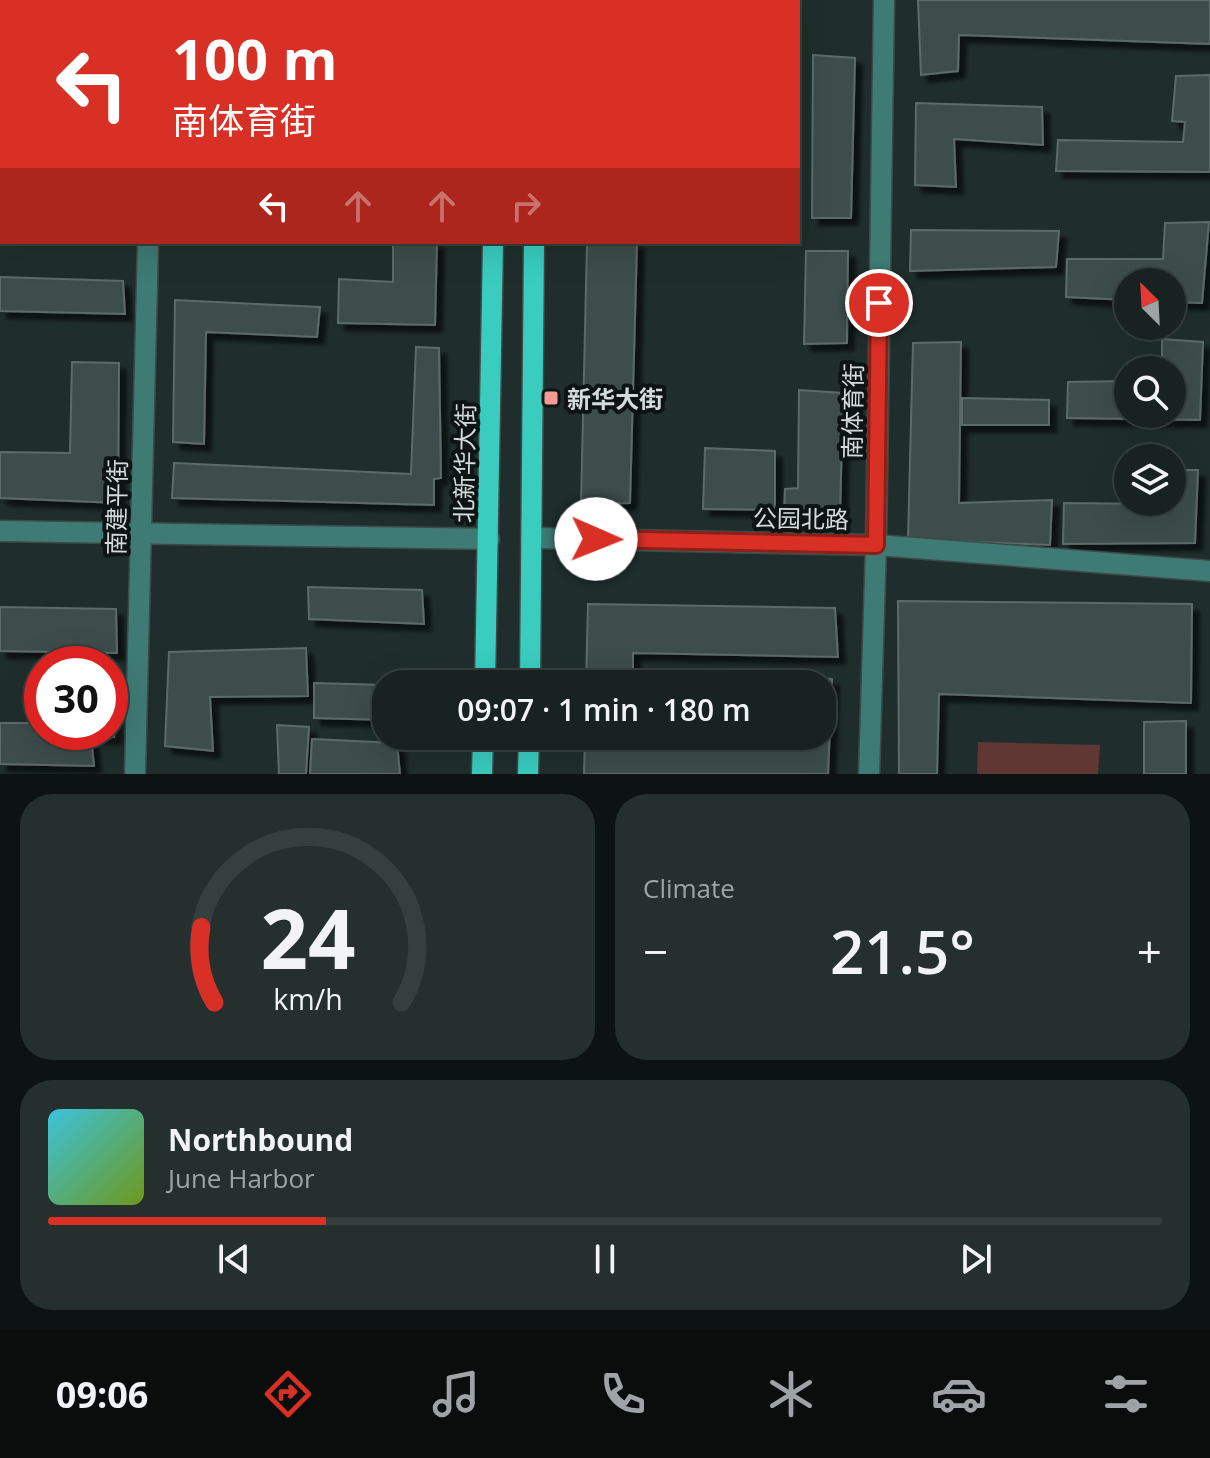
<!DOCTYPE html>
<html lang="en">
<head>
<meta charset="utf-8">
<style>
  :root { --surface:#172221; --page:#242f2e; --text:#f1f3f6; --muted:#9ea4a5; --line:#363f3f; --accent:#d93025 }
  body { margin:0; font-family:"Open Sans","Noto Sans SC",sans-serif; background:var(--page); color:var(--text); height:100vh; display:flex; flex-direction:column; font-size:30px; white-space:nowrap }
  * { box-sizing:border-box; margin:0 }
  p { font-size:26px; color:var(--muted) }
  .icon { flex:none; width:44px; height:44px; fill:none; stroke:currentColor; stroke-width:2; stroke-linecap:round; stroke-linejoin:round }
  .map { position:relative; height:774px; overflow:hidden }
  .drawer { display:flex; flex-direction:column; gap:20px; padding:20px; background:#0d1312; flex:1 }
  .drawer>* { flex:none }
  .guide { position:absolute; left:0px; top:0px; width:800px; height:244px; box-shadow:0 8px 32px #0002,0 0 0 2px var(--line); background:#d93025; color:#fff; overflow:hidden }
  .needle { width:52px; rotate:336deg }
  .controls { position:absolute; left:1114px; top:268px; display:grid; gap:16px }
  .controls a { display:grid; place-items:center; width:72px; height:72px; border-radius:50%; background:var(--surface); box-shadow:0 8px 32px #0002,0 0 0 2px var(--line); font-size:40px }
  .speed { position:absolute; left:24px; top:646px; display:flex; gap:16px; font-size:40px; font-weight:700; text-align:center }
  .speed>* { display:grid; place-content:center; width:104px; height:104px; border-radius:50%; background:var(--surface); box-shadow:0 8px 32px #0002,0 0 0 2px var(--line); line-height:1 }
  .speed .limit { border:12px solid #d22; background:#fff; color:#111 }
  .pin { position:absolute; display:grid; place-items:center; width:68px; height:68px; color:#fff; margin:-34px; border:4px solid #fff; border-radius:50%; box-shadow:0 2px 8px #0007 }
  .me { position:absolute; width:88px; margin:-44px; rotate:91deg; stroke-linejoin:round; filter:drop-shadow(0 0 6px #0008) }
  .turn { display:flex; align-items:center; gap:28px; height:168px; padding:0 40px; font-size:36px }
  .turn .icon { width:104px; height:104px; stroke-width:2.5 }
  .turn b { display:block; font-size:56px; line-height:68px }
  .lanes { display:flex; align-items:center; height:76px; padding:0 40px; background:#0003; justify-content:center; gap:40px; direction:ltr }
  .lanes .off { opacity:.35 }
  .big { font-size:60px; font-weight:600; line-height:1.1 }
  .drawer .widget { flex:1; display:flex; flex-direction:column; justify-content:center; gap:12px; min-width:0; padding:0 28px; border-radius:32px; background:var(--page) }
  .drawer .dial { align-items:center; gap:0 }
  .dial svg { height:208px; overflow:visible; fill:none; stroke:var(--line); stroke-width:7; stroke-linecap:round; text-anchor:middle }
  .dial text { fill:var(--text); stroke:none }
  .song { display:flex; align-items:center; gap:24px }
  .cover { width:96px; height:96px; border-radius:12px; background:linear-gradient(135deg,hsl(190 70% 55%),hsl(80 70% 35%)) }
  .played { height:8px; border-radius:4px; background:linear-gradient(90deg,var(--accent) 25%,var(--line) 25%) }
  .keys { display:flex; justify-content:space-around; direction:ltr }
  .heat { display:flex; justify-content:space-between; align-items:center; font-size:44px; direction:ltr }
  .drawer .tiles { flex:1; display:grid; gap:20px; grid-template-columns:1fr 1fr }
  .widget:last-child { grid-column:span 2 }
  .trip { position:absolute; left:372px; top:670px; width:464px; height:80px; border-radius:32px; background:var(--surface); box-shadow:0 8px 32px #0002,0 0 0 2px var(--line); font-weight:600; line-height:80px; text-align:center }
  .tabs { display:flex; height:128px; justify-content:space-around; align-items:center; background:#090e0d; color:var(--muted) }
  .tabs .icon { width:56px; height:56px }
  .tabs .on { color:var(--accent) }
  .tabs b { font-size:36px; color:var(--text) }
  .map>svg:first-child { display:block }
  .green { fill:#603732 }
  .building { fill:#3e4e4c; stroke:#5b6b69; stroke-width:2; filter:url(#shadow) }
  .lines { fill:none; stroke-linecap:round; stroke-linejoin:round }
  .minor-casing { stroke:#3c4a48; stroke-width:23 }
  .major-casing { stroke:#3c4a48; stroke-width:23 }
  .minor { stroke:#3e7b74; stroke-width:20 }
  .major { stroke:#39ccbf; stroke-width:20 }
  .route-casing { stroke:#8d1f18; stroke-width:20 }
  .route { stroke:#d93025; stroke-width:14 }
  .poi-dot { fill:#f59c92; stroke:#0e1413; stroke-width:3 }
  .labels { text-anchor:middle; dominant-baseline:central; stroke-width:8; stroke-linejoin:round; paint-order:stroke }
  .poi-label { font-size:24px; font-weight:bold; fill:#d3dcdb; stroke:#0e1413; text-anchor:start }
  .street-label { font-size:24px; fill:#d3dcdb; stroke:#0e1413 }
</style>
</head>
<body>
<div class="map">
<svg width="1210" height="774" viewBox="0 0 1210 774">
  <defs>
    <filter id="shadow"><feDropShadow dx="7" dy="7" stdDeviation="2" flood-color="#0009"/></filter>
  </defs>
  <rect width="100%" height="100%" fill="#1f2e2c"/>
  <polygon class="green" points="978,742 1100,745 1098,774 977,774"/>
  <g class="building">
    <rect x="592" y="0" width="77" height="2"/>
    <polygon points="918,0 1210,0 1210,44 959,35 958,71 921,75"/>
    <polygon points="813,55 855,58 851,218 812,218"/>
    <polygon points="1210,75 1210,172 1056,171 1058,140 1183,142 1185,122 1172,121 1176,76"/>
    <polygon points="916,103 1042,107 1043,145 954,139 956,187 915,185"/>
    <polygon points="1209,222 1202,303 1172,302 1172,282 1128,282 1128,300 1066,297 1067,259 1163,259 1165,223"/>
    <polygon points="911,230 1059,231 1056,267 910,271"/>
    <polygon points="393,242 437,242 435,325 338,323 339,279 393,282"/>
    <polygon points="587,242 637,242 630,503 581,504"/>
    <polygon points="806,251 848,251 847,343 804,344"/>
    <polygon points="0,277 123,281 125,314 0,311"/>
    <polygon points="175,300 320,307 317,337 206,332 204,444 173,442"/>
    <polygon points="1162,339 1203,342 1200,420 1067,418 1068,382 1128,381 1128,414 1172,414 1172,370 1162,370"/>
    <polygon points="961,342 959,503 1052,500 1050,545 908,539 913,343"/>
    <polygon points="416,347 439,348 441,478 434,479 434,505 172,498 174,463 411,474"/>
    <polygon points="72,362 119,363 118,503 0,498 0,452 70,453"/>
    <polygon points="799,390 843,393 840,516 784,518 785,489 798,488"/>
    <polygon points="962,398 1049,400 1049,425 962,425"/>
    <polygon points="705,448 775,451 775,510 703,509"/>
    <polygon points="1172,470 1198,470 1195,543 1063,544 1064,503 1155,504 1155,502 1172,502"/>
    <polygon points="308,587 422,590 424,624 309,619"/>
    <polygon points="898,601 1192,604 1191,703 939,694 937,774 899,774"/>
    <polygon points="588,604 835,608 838,657 633,653 633,684 586,684"/>
    <polygon points="0,607 116,609 117,653 0,651"/>
    <polygon points="306,648 308,696 210,697 213,751 165,746 169,652"/>
    <polygon points="792,677 832,679 828,774 584,774 585,736 632,736 632,747 787,746 788,736 822,736 822,684 791,684"/>
    <polygon points="314,683 386,685 386,720 314,718"/>
    <polygon points="110,692 116,692 114,737 91,736 94,766 0,764 0,723 42,723 42,732 110,732"/>
    <polygon points="1186,721 1186,774 1144,774 1144,722"/>
    <polygon points="277,725 309,727 306,774 279,774"/>
    <polygon points="312,739 397,743 400,774 310,774"/>
  </g>
  <g class="lines">
    <g class="minor-casing">
      <g id="minor">
        <polyline points="155,2 155,0"/>
        <polyline points="0,531 489,539"/>
        <polyline points="533,538 876,545 1210,571"/>
        <polyline points="135,774 148,242"/>
        <polyline points="869,774 876,545 884,0"/>
      </g>
    </g>
    <g class="major-casing">
      <g id="major">
        <polyline points="496,2 496,0"/>
        <polyline points="536,2 536,0"/>
        <polyline points="485,684 493,242"/>
        <polyline points="530,684 534,242"/>
        <polyline points="482,774 483,736"/>
        <polyline points="528,774 529,736"/>
      </g>
    </g>
    <use href="#minor" class="minor"/>
    <use href="#major" class="major"/>
  </g>
  <g class="lines">
    <g class="route-casing">
      <polyline id="route" points="596,539 876,545 879,303"/>
    </g>
    <use href="#route" class="route"/>
  </g>
  <rect class="poi-dot" x="543" y="390" width="16" height="16" rx="4"/>
  <g class="labels">
    <g class="poi-label">
      <text x="567" y="398">新华大街</text>
    </g>
    <g class="street-label">
      <text transform="translate(852 411) rotate(-89)">南体育街</text>
      <text transform="translate(464 463) rotate(-89)">北新华大街</text>
      <text transform="translate(116 507) rotate(-89)">南建平街</text>
      <text transform="translate(801 518) rotate(1)">公园北路</text>
    </g>
  </g>
</svg>
<div class="controls">
<a><svg class="needle" viewBox="-14 -14 28 28"><path d="M0-13l5 13h-10z" fill="#e53935"/><path d="M0 13l5-13h-10z" fill="#9ea4a5"/></svg></a>
<a><svg class="icon" aria-label="search" viewBox="0 0 24 24"><circle cx="10" cy="10" r="6"/><path d="M15 15l6 6"/></svg></a>
<a><svg class="icon" aria-label="layers" viewBox="0 0 24 24"><path d="M12 4l9 5-9 5-9-5zM3 14l9 5 9-5"/></svg></a>
</div>
<div class="speed"><div class="limit">30</div></div>
<div class="pin" style="left:879px;top:303px;background:#d93025"><svg class="icon" aria-label="arrive" viewBox="0 0 24 24"><path d="M6 21V4h12l-3 4 3 4H6"/></svg></div>
<svg class="me" style="left:596px;top:539px" viewBox="-20 -20 40 40"><circle r="19" fill="#fff"/><path d="M0-13L10 11 0 6-10 11z" fill="#d93025"/></svg>
<div class="trip">09:07 · 1 min · 180 m</div>
<div class="guide">
<div class="turn"><svg class="icon" aria-label="left" viewBox="0 0 24 24"><path d="M17 20v-9H6M10 6l-5 5 5 5"/></svg><div><b>100 m</b>南体育街</div></div>
<div class="lanes"><svg class="icon" aria-label="left" viewBox="0 0 24 24"><path d="M17 20v-9H6M10 6l-5 5 5 5"/></svg><svg class="icon off" aria-label="ahead" viewBox="0 0 24 24"><path d="M12 20V5M6 11l6-6 6 6"/></svg><svg class="icon off" aria-label="ahead" viewBox="0 0 24 24"><path d="M12 20V5M6 11l6-6 6 6"/></svg><svg class="icon off" aria-label="right" viewBox="0 0 24 24"><path d="M7 20v-9h11M14 6l5 5-5 5"/></svg></div>
</div>
</div>
<section class="drawer">
<div class="tiles">
<div class="widget dial"><svg viewBox="0 0 100 80">
<path d="M14 69A42 42 0 1 1 86 69"/>
<path d="M14 69A42 42 0 0 1 9 40" stroke="#d93025"/>
<text x="50" y="56" font-size="32" font-weight="700">24</text>
<text x="50" y="72" font-size="11">km/h</text>
</svg></div>
<div class="widget"><p>Climate</p>
<div class="heat"><a>−</a><b class="big">21.5°</b><a>+</a></div>
</div>
<div class="widget">
<div class="song"><i class="cover"></i><div><b>Northbound</b><p>June Harbor</p></div></div>
<div class="played"></div>
<div class="keys"><svg class="icon" aria-label="previous" viewBox="0 0 24 24"><path d="M18 5L8 12l10 7zM5 5v14"/></svg><svg class="icon" aria-label="pause" viewBox="0 0 24 24"><path d="M8 5v14M16 5v14"/></svg><svg class="icon" aria-label="next" viewBox="0 0 24 24"><path d="M6 5l10 7-10 7zM19 5v14"/></svg></div>
</div>
</div>
</section>
<nav class="tabs">
<b>09:06</b>
<svg class="icon on" aria-label="directions" viewBox="0 0 24 24"><path d="M12 3l9 9-9 9-9-9zM9 14v-3h6M13 9l2 2-2 2"/></svg>
<svg class="icon" aria-label="music" viewBox="0 0 24 24"><path d="M9 18V5l10-2v13"/><circle cx="6" cy="18" r="3"/><circle cx="16" cy="16" r="3"/></svg>
<svg class="icon" aria-label="phone" viewBox="0 0 24 24"><path d="M5 4h4l2 5-3 2q2 4 5 5l2-3 5 2v4C11 20 4 13 5 4z"/></svg>
<svg class="icon" aria-label="climate" viewBox="0 0 24 24"><path d="M12 3v18M4 7l16 10M4 17L20 7"/></svg>
<svg class="icon" aria-label="car" viewBox="0 0 24 24"><path d="M5 17H2v-5l4-1 3-4h7l3 4 3 1v5h-3M9 17h6M6 11h13"/><circle cx="7" cy="17" r="2"/><circle cx="17" cy="17" r="2"/></svg>
<svg class="icon" aria-label="filters" viewBox="0 0 24 24"><path d="M4 7h16M4 17h16"/><circle cx="9" cy="7" r="2"/><circle cx="15" cy="17" r="2"/></svg>
</nav>
</body>
</html>
